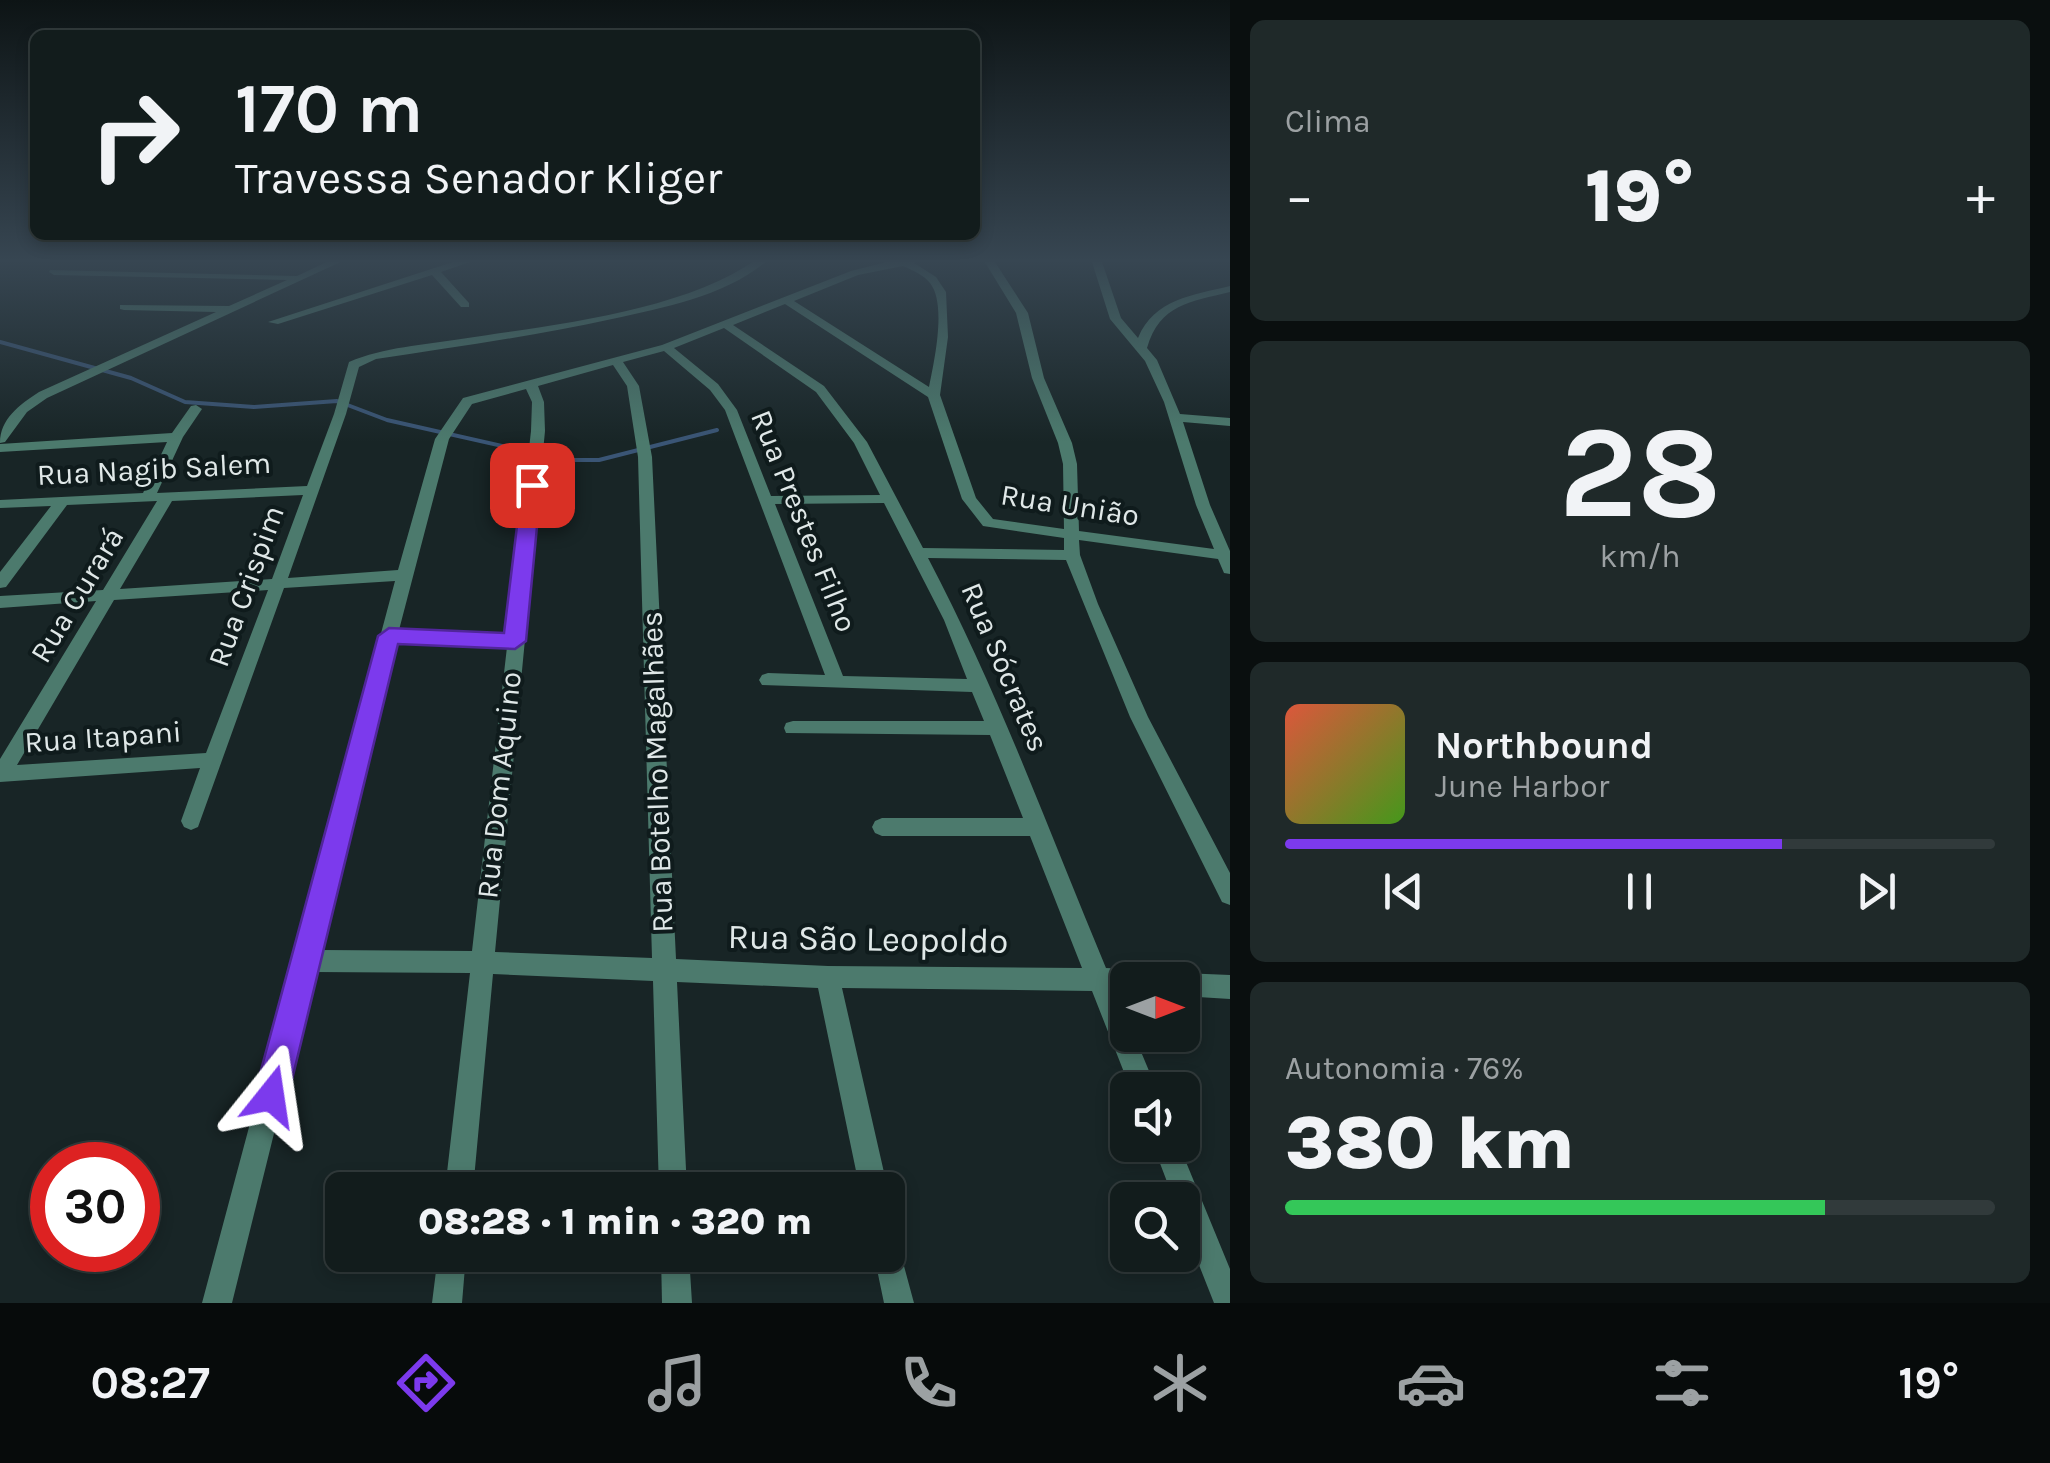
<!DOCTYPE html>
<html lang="pt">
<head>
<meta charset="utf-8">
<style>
  :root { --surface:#121c1c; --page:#1f2929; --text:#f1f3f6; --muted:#9ca1a3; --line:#313a3b; --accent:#7c3aed }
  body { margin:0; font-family:Karla,sans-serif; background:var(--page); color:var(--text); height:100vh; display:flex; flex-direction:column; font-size:38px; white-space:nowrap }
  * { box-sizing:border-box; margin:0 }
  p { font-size:32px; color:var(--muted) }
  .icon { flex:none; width:55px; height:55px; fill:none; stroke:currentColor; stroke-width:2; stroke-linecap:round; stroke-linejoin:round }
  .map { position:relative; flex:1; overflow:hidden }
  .panel { display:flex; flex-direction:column; gap:20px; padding:20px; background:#0a0f0f; width:820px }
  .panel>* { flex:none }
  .hud { position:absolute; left:30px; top:30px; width:950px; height:210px; border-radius:15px; box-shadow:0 5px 15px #0003,0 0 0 2px var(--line); background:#121c1c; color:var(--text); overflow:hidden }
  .needle { width:65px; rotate:90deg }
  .controls { position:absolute; left:1110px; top:962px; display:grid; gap:20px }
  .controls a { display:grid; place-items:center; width:90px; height:90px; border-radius:15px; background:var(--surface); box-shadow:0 5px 15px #0003,0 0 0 2px var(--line); font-size:50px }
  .speed { position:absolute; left:30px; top:1142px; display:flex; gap:20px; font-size:50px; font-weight:700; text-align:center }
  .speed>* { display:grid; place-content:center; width:130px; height:130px; border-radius:50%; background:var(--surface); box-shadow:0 5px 15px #0003,0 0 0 2px var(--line); line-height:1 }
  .speed .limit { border:15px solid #d22; background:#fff; color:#111 }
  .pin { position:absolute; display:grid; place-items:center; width:85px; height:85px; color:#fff; margin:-42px; border-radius:20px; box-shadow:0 5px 15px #0006 }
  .me { position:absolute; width:110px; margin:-55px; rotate:15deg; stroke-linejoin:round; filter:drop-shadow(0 0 8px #0008) }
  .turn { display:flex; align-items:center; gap:35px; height:210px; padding:0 40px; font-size:45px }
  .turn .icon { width:130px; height:130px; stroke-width:2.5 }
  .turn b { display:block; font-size:70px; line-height:85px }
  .big { font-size:75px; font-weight:800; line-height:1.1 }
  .panel .card { flex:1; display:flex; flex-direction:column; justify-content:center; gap:15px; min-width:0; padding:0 35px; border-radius:15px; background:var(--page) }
  .panel .dial { align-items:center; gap:0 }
  .dial b { font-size:130px; line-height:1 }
  .song { display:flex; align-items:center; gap:30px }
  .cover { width:120px; height:120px; border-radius:15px; background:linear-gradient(135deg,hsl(10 70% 55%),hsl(100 70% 35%)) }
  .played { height:10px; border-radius:5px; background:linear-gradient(90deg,var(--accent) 70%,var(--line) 70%) }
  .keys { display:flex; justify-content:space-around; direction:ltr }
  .heat { display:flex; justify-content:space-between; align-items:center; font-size:55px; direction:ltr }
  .charge { height:15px; border-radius:8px; background:linear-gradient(90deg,#34c759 76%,var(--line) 0) }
  .trip { position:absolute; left:325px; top:1172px; width:580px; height:100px; border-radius:15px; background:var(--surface); box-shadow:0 5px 15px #0003,0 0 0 2px var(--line); font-weight:800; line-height:100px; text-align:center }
  .tab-bar { display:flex; height:160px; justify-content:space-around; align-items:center; background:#070b0b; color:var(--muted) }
  .tab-bar .icon { width:70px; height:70px }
  .tab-bar .current { color:var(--accent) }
  .tab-bar b { font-size:45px; color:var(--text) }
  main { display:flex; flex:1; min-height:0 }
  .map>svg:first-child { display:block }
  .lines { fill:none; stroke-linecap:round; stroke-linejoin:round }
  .stream { stroke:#3a5575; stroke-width:4 }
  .minor { fill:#4c7a6d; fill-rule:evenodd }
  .route { fill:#7c3aed; stroke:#51269a; stroke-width:2.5 }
  .labels { text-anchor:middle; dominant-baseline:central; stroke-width:8; stroke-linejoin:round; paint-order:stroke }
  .street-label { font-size:30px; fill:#e0e8e8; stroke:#0f1b1c }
  .near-street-label { font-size:35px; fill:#e0e8e8; stroke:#0f1b1c }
</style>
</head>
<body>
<main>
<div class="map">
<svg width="1230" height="1303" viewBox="0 0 1230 1303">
  <rect width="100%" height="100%" fill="#182526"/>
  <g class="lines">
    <polyline class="stream" points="0,342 131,378 185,402 254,407 337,401 387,420 564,460 599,460 717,430"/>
    <g class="minor">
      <path d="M333,259h14l-300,139 -20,14 -22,30 -5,1c0,-24 19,-38 39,-51l177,-80 -92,-2 -4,-1v-4l109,1 58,-26 -233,-5 -5,-3 1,-2 247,6z"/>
      <polygon points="462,259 478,259 441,272 469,303 469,307 461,307 432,275 278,324 268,322"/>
      <path d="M757,259h12c-42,37 -104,48 -157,60 -78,17 -157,28 -236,40l-17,8 -13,47 -58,164 110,-8 37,-131 28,-41 199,-53 189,-74 47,-12h27l-11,4 22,14 10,15 2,45 -8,58 36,103 17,21 71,10 -1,-65 -5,-21 -26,-65 -16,-65 -33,-54h10l35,54 16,65 28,65 5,21 2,67 135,18 -18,-44 -32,-103 -19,-41 -35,-42 -19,-60h10l20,59 17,20c16,-39 55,-43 92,-52v6c-40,10 -70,12 -83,56l10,12 23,54 50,4v8l-47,-4 27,83 20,46v23l-6,-1 -6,-14 -139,-19 1,15 18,49 50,113 82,156v32l-8,-3 -92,-185 -64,-157 -138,-2c70,133 120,271 178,410l22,1 8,3 4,8h-12v11h-12l12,29v15h6l23,55h-26l-39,-99 -250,-3 46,202h-28l-42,-202 -141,-6 10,208h-28l-6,-209 -160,-7 -20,216h-28l25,-217 -156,-1 -82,331h-30l193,-722 -111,7 -86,239 -7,3 -7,-3 -3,-6 19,-53 -200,14v-23l96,-158 -96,7v-12l103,-6 54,-89 -90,4 -61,82 -6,1v-16l51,-66 -51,2v-8l143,-7 24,-51 -167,10v-8l172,-11 19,-27 5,-1 6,4 -19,28 -26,56 150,-7 27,-72 15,-52c35,-15 75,-17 112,-23 91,-14 221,-27 296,-80zM903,266c9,4 21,9 27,17 17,21 4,79 -1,104l-135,-86 64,-26zM785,304l143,93 34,102 21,27 81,12v12l-141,-2 -56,-106 -43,-56 -91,-61zM724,328l92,64 38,51 26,52 -109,1 -34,-86 -19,-26 -44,-36zM664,351l46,39 15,20 100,265 -57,-2 -6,2 -3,5 3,5 210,7 12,29h-191l-7,2 -2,5 2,5 204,2 33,83h-141l-7,3 -3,6 3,6 7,3h148l52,132 -254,-2 -152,-7 -24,-502 -13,-71 -16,-24zM613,365l14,21 11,71 14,501 -157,-6 50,-521 -1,-29 -6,-16zM526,389l6,13 -1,29 -23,204 -109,-5 50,-191 23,-35zM303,495l-31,84 -152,10 52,-88zM884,503l60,117 23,59 -124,-3 -68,-172zM268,590l-62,163 -189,12 97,-165zM397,641l110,6 -35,304 -152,-1z"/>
      <polygon points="1182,973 1230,975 1230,999 1182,996 1182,980 1172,980 1174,976"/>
      <polygon points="1153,1145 1179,1145 1230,1269 1230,1303 1214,1303 1182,1222 1182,1200 1174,1200"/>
      <polygon points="888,1240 898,1244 914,1303 884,1303 874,1255 888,1255"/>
      <polygon points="438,1255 466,1255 462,1303 432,1303"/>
      <polygon points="661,1255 689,1255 692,1303 662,1303"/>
    </g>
  </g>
  <linearGradient id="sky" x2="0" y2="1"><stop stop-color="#0d1415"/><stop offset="0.59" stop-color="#374652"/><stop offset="1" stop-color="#374652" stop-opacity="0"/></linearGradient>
  <rect width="1230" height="442" fill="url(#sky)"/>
  <polygon class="route" points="532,479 541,485 526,641 515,649 398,644 288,1096 283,1107 271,1112 259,1107 254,1096 378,636 389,628 504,633 522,485"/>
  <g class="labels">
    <g class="street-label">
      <text transform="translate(154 469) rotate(-3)">Rua Nagib Salem</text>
      <text transform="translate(1070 505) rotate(9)">Rua União</text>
      <text transform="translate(804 521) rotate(68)">Rua Prestes Filho</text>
      <text transform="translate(246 586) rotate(-70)">Rua Crispim</text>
      <text transform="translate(77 595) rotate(-59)">Rua Curará</text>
      <text transform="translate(1005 667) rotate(67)">Rua Sócrates</text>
      <text transform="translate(103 737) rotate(-4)">Rua Itapani</text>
      <text transform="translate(657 772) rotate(-92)">Rua Botelho Magalhães</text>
      <text transform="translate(499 785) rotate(-84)">Rua Dom Aquino</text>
    </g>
    <g class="near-street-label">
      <text transform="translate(868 939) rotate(1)">Rua São Leopoldo</text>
    </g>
  </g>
</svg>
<div class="controls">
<a><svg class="needle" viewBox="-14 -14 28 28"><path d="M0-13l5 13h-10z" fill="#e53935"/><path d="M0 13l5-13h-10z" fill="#9ca1a3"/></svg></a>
<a><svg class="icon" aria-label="sound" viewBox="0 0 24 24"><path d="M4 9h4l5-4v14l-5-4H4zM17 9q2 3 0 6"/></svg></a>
<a><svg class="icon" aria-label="search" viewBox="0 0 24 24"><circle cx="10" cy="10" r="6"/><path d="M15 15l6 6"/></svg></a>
</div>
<div class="speed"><div class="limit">30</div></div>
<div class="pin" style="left:532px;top:485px;background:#d93025"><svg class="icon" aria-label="arrive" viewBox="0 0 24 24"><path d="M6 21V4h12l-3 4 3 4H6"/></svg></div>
<svg class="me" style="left:271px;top:1096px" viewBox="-20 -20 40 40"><path d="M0-17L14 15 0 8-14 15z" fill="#7c3aed" stroke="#fff" stroke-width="4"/></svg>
<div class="trip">08:28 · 1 min · 320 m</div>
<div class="hud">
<div class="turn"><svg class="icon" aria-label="right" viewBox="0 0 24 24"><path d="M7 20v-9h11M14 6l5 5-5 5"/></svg><div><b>170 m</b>Travessa Senador Kliger</div></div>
</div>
</div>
<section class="panel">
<div class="card"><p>Clima</p>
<div class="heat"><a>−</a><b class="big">19°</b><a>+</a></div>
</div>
<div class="card dial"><b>28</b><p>km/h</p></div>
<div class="card">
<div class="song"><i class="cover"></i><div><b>Northbound</b><p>June Harbor</p></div></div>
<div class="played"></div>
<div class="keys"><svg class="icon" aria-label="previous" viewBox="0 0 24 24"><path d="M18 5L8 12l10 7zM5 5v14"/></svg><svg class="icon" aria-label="pause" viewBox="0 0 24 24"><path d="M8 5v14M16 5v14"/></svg><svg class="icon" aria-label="next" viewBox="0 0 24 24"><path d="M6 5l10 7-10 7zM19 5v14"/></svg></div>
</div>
<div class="card"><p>Autonomia · 76%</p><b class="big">380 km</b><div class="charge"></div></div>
</section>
</main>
<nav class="tab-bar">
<b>08:27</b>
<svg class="icon current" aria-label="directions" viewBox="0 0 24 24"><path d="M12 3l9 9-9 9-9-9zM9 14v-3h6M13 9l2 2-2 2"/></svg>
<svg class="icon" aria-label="music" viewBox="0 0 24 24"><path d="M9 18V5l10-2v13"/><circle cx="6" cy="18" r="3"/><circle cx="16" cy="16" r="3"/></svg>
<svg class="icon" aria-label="phone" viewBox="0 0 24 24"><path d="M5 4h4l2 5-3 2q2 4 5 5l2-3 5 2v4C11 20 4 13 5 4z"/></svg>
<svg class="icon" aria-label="climate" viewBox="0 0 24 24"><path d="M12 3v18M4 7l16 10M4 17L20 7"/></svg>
<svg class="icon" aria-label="car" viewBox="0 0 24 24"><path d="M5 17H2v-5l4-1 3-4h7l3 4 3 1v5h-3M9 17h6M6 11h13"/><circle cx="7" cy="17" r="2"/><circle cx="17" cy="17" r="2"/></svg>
<svg class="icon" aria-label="filters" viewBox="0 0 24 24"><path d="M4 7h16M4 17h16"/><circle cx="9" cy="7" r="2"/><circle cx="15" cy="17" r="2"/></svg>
<b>19°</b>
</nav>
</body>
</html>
